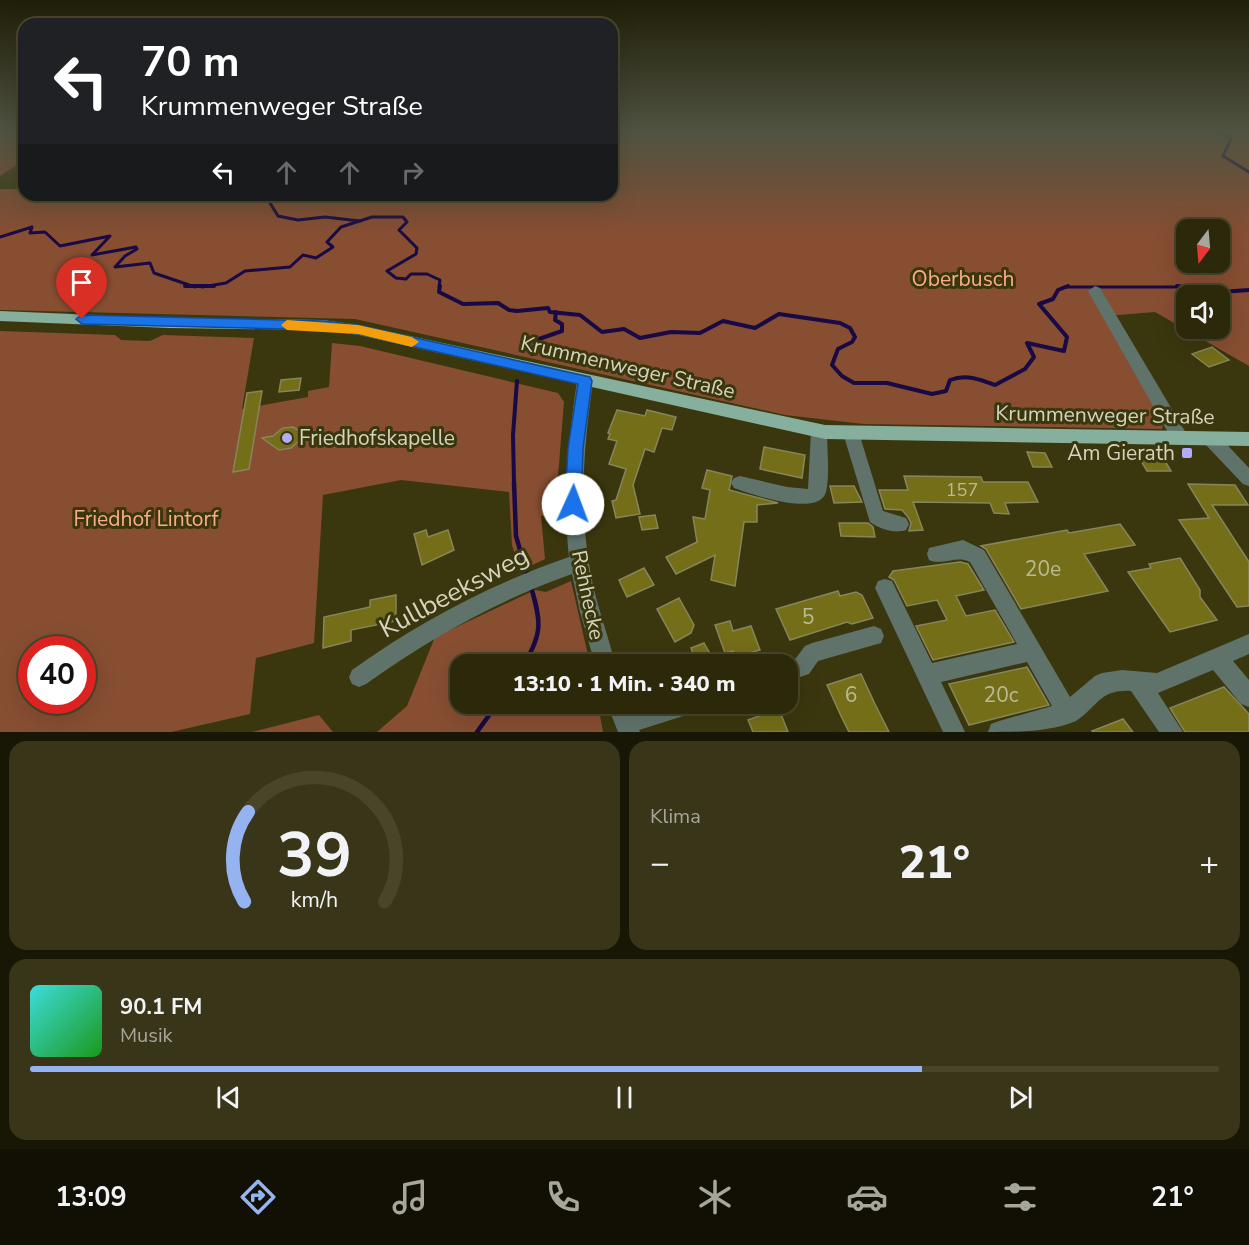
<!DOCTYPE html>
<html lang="de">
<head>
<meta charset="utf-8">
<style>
  :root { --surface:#2c290a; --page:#383518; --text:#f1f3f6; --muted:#a6a69c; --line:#48452b; --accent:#95b2f1 }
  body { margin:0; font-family:"Nunito Sans",sans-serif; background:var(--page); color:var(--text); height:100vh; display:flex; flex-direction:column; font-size:22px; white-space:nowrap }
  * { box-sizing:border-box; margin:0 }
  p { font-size:20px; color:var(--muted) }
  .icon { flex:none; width:33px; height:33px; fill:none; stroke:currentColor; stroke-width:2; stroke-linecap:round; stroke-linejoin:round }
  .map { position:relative; height:732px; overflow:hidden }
  .drawer { display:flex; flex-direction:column; gap:9px; padding:9px; background:#181706; flex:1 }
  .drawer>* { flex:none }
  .guide { position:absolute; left:18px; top:18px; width:600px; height:183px; border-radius:18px; box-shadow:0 6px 24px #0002,0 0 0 2px var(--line); background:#202124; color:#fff; overflow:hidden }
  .needle { width:39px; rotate:196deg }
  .tools { position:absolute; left:1176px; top:219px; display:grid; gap:12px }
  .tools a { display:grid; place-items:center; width:54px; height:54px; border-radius:12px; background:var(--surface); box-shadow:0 6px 24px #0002,0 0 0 2px var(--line); font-size:30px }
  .speed { position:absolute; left:18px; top:636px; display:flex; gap:12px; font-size:30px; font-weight:700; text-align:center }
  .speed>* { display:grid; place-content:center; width:78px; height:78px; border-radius:50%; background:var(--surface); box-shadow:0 6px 24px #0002,0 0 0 2px var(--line); line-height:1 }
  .speed .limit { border:9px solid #d22; background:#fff; color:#111 }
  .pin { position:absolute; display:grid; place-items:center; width:51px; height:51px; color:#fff; margin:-62px -26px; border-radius:50% 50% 50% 0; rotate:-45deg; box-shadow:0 0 6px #0007 }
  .pin .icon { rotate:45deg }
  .me { position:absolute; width:66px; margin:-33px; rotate:2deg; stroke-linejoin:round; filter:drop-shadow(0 0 4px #0008) }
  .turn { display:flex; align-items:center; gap:21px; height:126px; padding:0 24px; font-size:27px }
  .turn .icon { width:78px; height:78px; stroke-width:2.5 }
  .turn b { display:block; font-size:42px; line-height:51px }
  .lanes { display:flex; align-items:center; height:57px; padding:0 24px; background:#0003; justify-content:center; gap:30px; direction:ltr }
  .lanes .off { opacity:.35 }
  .big { font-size:45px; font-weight:800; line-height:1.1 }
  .drawer .tile { flex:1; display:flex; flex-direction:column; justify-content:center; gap:9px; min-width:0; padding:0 21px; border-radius:18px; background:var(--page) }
  .drawer .dial { align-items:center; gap:0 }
  .dial svg { height:156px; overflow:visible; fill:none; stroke:var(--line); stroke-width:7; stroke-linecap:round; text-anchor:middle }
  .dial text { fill:var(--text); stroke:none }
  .song { display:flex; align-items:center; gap:18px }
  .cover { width:72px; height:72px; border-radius:9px; background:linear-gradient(135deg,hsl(180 70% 55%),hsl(120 70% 35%)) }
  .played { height:6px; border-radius:3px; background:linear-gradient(90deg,var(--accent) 75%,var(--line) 75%) }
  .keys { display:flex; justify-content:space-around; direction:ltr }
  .heat { display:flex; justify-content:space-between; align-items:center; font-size:33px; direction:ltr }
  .drawer .tiles { flex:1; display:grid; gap:9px; grid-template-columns:1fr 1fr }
  .tile:last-child { grid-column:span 2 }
  .trip { position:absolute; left:450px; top:654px; width:348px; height:60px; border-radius:18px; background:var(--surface); box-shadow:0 6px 24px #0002,0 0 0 2px var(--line); font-weight:800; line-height:60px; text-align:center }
  .dock { display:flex; height:96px; justify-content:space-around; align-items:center; background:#121004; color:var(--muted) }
  .dock .icon { width:42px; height:42px }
  .dock .on { color:var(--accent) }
  .dock b { font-size:27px; color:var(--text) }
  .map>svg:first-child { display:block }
  .green { fill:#874e32; fill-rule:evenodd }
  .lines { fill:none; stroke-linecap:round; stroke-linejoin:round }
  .stream-far2 { stroke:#190945; stroke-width:3 }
  .stream-far1 { stroke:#190945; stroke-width:4 }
  .stream { stroke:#190945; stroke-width:4.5 }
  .building { fill:#746e19; stroke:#87855b; stroke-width:1.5 }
  .minor { fill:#60736a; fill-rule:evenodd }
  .major { fill:#87af9d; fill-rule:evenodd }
  .route { fill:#1a73e8; stroke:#114b97; stroke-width:1.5 }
  .slow { fill:#f59e0b }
  .poi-dot { fill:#b1adfa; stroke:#3a370e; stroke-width:2 }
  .labels { text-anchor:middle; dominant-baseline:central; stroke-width:6; stroke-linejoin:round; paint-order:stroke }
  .number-label { font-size:18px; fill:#bcba94 }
  .park-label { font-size:21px; fill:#fbac87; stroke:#3a370e }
  .street-label { font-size:21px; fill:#d4d3bd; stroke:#3a370e }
  .poi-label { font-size:21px; fill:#d4d3bd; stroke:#3a370e; text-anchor:start }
  .near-number-label { font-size:21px; fill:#bcba94 }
  .near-street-label { font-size:26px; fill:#d4d3bd; stroke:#3a370e }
</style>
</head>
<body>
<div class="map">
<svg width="1249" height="732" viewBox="0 0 1249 732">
  <rect width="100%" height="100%" fill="#3a370e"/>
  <g class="green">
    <polygon points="0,132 24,132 24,160 0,176"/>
    <path d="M612,132h637v234l-94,-54 -49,4 59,102 -3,11 -299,-5 -78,-9 -430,-96 -355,-9v-121h24v6h588zM1186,230h34v32h-34zM1186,296h34v32h-34z"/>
    <path d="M0,331l115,4 6,5 29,1 13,-6 91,3 -12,71 66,-12v-6l21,-4 3,-44 28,3 198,47 6,9 -9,112 -14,2 4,43 -25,12 -8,-26 -3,-53 -108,-12 -78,15 -9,148 -58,15 -6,56 -79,18h-171zM32,650h50v50h-50z"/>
    <polygon points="571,581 590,664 460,664 460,704 598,704 603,732 377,732 407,706 435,637 535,590 546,592"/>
    <polygon points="319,715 333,732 252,732"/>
  </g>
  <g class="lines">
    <g class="stream-far2">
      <polyline points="1217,132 1231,139 1223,156 1249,172"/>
      <polyline points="282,195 270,203 278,216 298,220 325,217 360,221"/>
      <polyline points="0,237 32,227 30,233 45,232 60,246 110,236 92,255 136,247 137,249 125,256 115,267 150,263 154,273 195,287"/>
      <polyline points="202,287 226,283 245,271 290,267 303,255 316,258 333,247 327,242 341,227 372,217 403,217 407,222 399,230 417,248 416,254 387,271 396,278 406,279 411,274 427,274 440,280 439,287"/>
      <polyline points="1064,287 1187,287"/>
    </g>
    <g class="stream-far1">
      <polyline points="185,286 214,286"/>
      <path d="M440,286l-1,6 24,12 35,-1 11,7 8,1 31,-3 2,4 30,3 22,17 22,-3 16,9 31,-6 29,1 23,-12 32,7 24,-14 61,9 10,5 5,9 -3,5 -14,7 -6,16 10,11 12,7h33l45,11 14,-3 4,-11c16,-6 29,-1 45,5l30,-16 9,-12 -7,-14 37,8 3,-14 -28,-33 14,-5 5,-9 10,-4"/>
      <polyline points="1177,286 1221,292 1249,290"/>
      <polyline points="532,354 539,339 562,331 562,324 555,320 556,312"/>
      <polyline points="514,483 513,435 517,381"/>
    </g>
    <g class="stream">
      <polyline points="514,482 516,536 528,577"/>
      <path d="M524,664c19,-31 17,-43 7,-77"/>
      <polyline points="477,732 497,704"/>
    </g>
  </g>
  <g class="building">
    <polygon points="1212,347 1229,360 1209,367 1192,354"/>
    <polygon points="301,378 299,390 279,392 281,380"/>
    <polygon points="262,391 249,469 233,472 247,393"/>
    <polygon points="617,410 645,416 647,410 676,417 672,430 662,428 654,452 645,449 633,485 640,514 616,518 612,501 616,500 626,469 609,464 617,441 608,439 610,434 608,433"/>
    <polygon points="293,427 301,432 300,440 291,448 279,450 262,438 273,436 283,428"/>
    <polygon points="764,447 805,455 802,478 760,469"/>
    <polygon points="1027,452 1045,453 1052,467 1033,467"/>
    <polygon points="1137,454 1161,454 1171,471 1147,471"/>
    <polygon points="707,470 732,476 729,490 778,503 757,505 757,522 744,522 735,586 711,580 715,555 676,574 666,557 697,542 693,517 705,519 710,490 702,488"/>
    <polygon points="904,476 981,477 983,482 1028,482 1038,502 1005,503 1009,514 994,513 990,503 913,502 923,530 909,531 911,523 908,517 902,510 885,509 879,490 908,490"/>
    <polygon points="1188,484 1235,485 1248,505 1212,505 1249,562 1249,606 1237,607 1179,520 1209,518"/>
    <polygon points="830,486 854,486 862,502 834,503"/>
    <polygon points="655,515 658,528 642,530 639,517"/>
    <polygon points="839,523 868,523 873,527 875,537 841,536"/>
    <polygon points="1120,524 1135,545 1084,554 1108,591 1021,609 986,549 981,546 1067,530 1069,533"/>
    <polygon points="426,530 428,537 448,530 454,550 422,565 414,534"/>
    <polygon points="1180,558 1200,590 1200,597 1217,620 1170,632 1128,572 1151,568 1149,564"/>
    <polygon points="960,562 968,564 984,590 956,596 966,616 995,610 1014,642 933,660 916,626 947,620 937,600 907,606 894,580 889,577 893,571"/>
    <polygon points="644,568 654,585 627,597 619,580"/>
    <polygon points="838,591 840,596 856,592 862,595 873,618 852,624 847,622 790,640 776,609"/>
    <polygon points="396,595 396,621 351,630 351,641 323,648 324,617 370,607 370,600"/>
    <polygon points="679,598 694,625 691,633 675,642 657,609"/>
    <polygon points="730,621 733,631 751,626 760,650 735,657 733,651 725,653 715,625"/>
    <polygon points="704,643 712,657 710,657 713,664 696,664 691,648"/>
    <polygon points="1027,667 1049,705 969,725 949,684"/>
    <polygon points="861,674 875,704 889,732 849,732 841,716 827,685"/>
    <polygon points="1224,687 1249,714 1249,732 1185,732 1170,708"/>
    <polygon points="779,709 788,732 753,732 748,720"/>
    <polygon points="1123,719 1133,732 1092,732 1092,731"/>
  </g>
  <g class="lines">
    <g class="minor">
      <polygon points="1095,286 1100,288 1186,433 1188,438 1186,443 1180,445 1174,443 1088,291"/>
      <path d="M585,375l5,2 3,4c-10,72 -15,132 0,204 6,27 16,53 22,79h-20l-15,-52 -8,-38c-74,26 -142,64 -206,110l-7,3 -7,-3 -3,-7 3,-7c67,-48 139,-86 217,-113 -7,-64 -1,-113 8,-176l3,-4z"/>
      <path d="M819,424l6,2 2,5c0,19 3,43 -1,61 -7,26 -75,2 -92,-4l-3,-5 3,-5 6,-2 47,11 21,2 3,-58 2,-5z"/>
      <path d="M851,426l6,2 2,5 24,78 23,7 3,6 -3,6c-12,4 -26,-1 -36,-8l-27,-89 2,-5z"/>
      <polygon points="1211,432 1217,434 1249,468 1249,486 1243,484 1205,444 1203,439 1205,434"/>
      <path d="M963,540l21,10 86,147 25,-21 7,-3 20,-3 35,3 92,-39v20l-16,7 16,19v27l-8,-3 -28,-34 -55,23 25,39h-24l-28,-41c-32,-2 -33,16 -55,30 -25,11 -60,11 -88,11l3,-8 8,-3 53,-15 -25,-44 -86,20 24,50h-22l-68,-144 3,-7 7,-2 7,2 40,82 85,-19 -47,-82c-14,-7 -26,4 -41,-2l-2,-6 2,-6z"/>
      <polygon points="874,626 881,629 884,636 881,643 818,661 809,674 788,681 788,664 781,664 796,658 805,646 812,643"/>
      <polygon points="607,704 628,704 631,710 654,704 699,704 696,712 639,730 640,732 618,732"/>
    </g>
    <polygon class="major" points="0,311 169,318 323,320 359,325 825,425 1249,432 1249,446 825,439 359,335 323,330 169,328 0,321"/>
  </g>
  <linearGradient id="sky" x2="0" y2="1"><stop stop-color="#201e08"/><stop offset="0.56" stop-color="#4f5341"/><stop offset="1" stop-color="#4f5341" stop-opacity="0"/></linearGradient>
  <rect width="1249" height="235" fill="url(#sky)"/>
  <polygon class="route" points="82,315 323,321 358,325 590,377 592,381 583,448 581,504 579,509 573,511 568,509 565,504 568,448 578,384 358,334 323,330 82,324 76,319"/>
  <polygon class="slow" points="287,320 358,325 412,337 419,342 412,347 358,334 287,330 281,325"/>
  <g class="poi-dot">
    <circle cx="287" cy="438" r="6"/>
    <rect x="1181" y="447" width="12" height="12" rx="3"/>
  </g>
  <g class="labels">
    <g class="number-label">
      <text x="962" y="490">157</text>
    </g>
    <g class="park-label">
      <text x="963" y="279">Oberbusch</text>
      <text x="146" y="519">Friedhof Lintorf</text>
    </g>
    <g class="street-label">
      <text transform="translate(628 367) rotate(13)">Krummenweger Straße</text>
      <text transform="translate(1105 415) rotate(1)">Krummenweger Straße</text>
      <text transform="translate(588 595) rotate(78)">Rehhecke</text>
    </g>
    <g class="poi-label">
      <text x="299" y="438">Friedhofskapelle</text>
      <text x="1175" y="453" text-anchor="end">Am Gierath</text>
    </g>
    <g class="near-number-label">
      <text x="1043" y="569">20e</text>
      <text x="808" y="617">5</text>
      <text x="851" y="695">6</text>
      <text x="1001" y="695">20c</text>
    </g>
    <g class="near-street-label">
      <text transform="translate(454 592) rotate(-28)">Kullbeeksweg</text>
    </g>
  </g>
</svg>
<div class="tools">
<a><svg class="needle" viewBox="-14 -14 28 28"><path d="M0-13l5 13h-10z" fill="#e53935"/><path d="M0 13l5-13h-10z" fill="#a6a69c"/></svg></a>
<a><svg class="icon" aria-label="sound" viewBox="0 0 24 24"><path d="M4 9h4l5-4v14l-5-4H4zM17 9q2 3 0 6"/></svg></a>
</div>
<div class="speed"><div class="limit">40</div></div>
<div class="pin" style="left:82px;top:319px;background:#d93025"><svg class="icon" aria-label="arrive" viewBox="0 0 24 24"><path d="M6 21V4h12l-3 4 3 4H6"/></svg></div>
<svg class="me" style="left:573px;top:504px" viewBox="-20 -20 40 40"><circle r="19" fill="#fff"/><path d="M0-13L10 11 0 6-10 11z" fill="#1a73e8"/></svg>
<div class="trip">13:10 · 1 Min. · 340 m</div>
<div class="guide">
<div class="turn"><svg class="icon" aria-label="left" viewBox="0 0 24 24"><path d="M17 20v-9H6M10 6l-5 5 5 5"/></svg><div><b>70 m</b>Krummenweger Straße</div></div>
<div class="lanes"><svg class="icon" aria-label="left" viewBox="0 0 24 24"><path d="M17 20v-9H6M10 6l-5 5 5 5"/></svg><svg class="icon off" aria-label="ahead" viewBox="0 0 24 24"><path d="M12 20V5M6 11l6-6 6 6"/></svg><svg class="icon off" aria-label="ahead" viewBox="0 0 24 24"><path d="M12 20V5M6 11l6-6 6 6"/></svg><svg class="icon off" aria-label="right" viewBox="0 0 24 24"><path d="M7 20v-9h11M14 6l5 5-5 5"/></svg></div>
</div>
</div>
<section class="drawer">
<div class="tiles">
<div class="tile dial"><svg viewBox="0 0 100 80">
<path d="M14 69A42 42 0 1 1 86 69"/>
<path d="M14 69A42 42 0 0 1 16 23" stroke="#95b2f1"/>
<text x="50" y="56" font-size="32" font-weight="700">39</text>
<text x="50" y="72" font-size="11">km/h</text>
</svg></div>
<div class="tile"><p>Klima</p>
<div class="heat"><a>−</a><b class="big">21°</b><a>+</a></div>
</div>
<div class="tile">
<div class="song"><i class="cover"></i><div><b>90.1 FM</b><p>Musik</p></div></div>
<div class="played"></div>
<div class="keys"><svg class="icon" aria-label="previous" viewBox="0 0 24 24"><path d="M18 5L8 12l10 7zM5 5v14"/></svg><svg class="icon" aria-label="pause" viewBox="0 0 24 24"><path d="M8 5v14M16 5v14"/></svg><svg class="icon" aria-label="next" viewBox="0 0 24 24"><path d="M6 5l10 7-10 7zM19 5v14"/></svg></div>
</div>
</div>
</section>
<nav class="dock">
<b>13:09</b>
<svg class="icon on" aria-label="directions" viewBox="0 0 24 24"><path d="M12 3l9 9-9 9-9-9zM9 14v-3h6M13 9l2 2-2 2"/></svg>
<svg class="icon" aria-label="music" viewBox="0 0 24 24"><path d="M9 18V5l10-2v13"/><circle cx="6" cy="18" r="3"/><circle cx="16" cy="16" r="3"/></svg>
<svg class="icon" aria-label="phone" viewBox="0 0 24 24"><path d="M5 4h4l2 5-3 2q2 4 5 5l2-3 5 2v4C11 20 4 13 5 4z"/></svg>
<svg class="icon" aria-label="climate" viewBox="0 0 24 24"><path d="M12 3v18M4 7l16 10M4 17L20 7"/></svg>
<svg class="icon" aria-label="car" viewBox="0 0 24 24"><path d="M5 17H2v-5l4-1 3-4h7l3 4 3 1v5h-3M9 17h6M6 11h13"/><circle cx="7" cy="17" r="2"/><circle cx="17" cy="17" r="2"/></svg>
<svg class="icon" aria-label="filters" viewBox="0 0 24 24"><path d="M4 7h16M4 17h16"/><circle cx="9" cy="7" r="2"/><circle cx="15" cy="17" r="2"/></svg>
<b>21°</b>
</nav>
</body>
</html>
